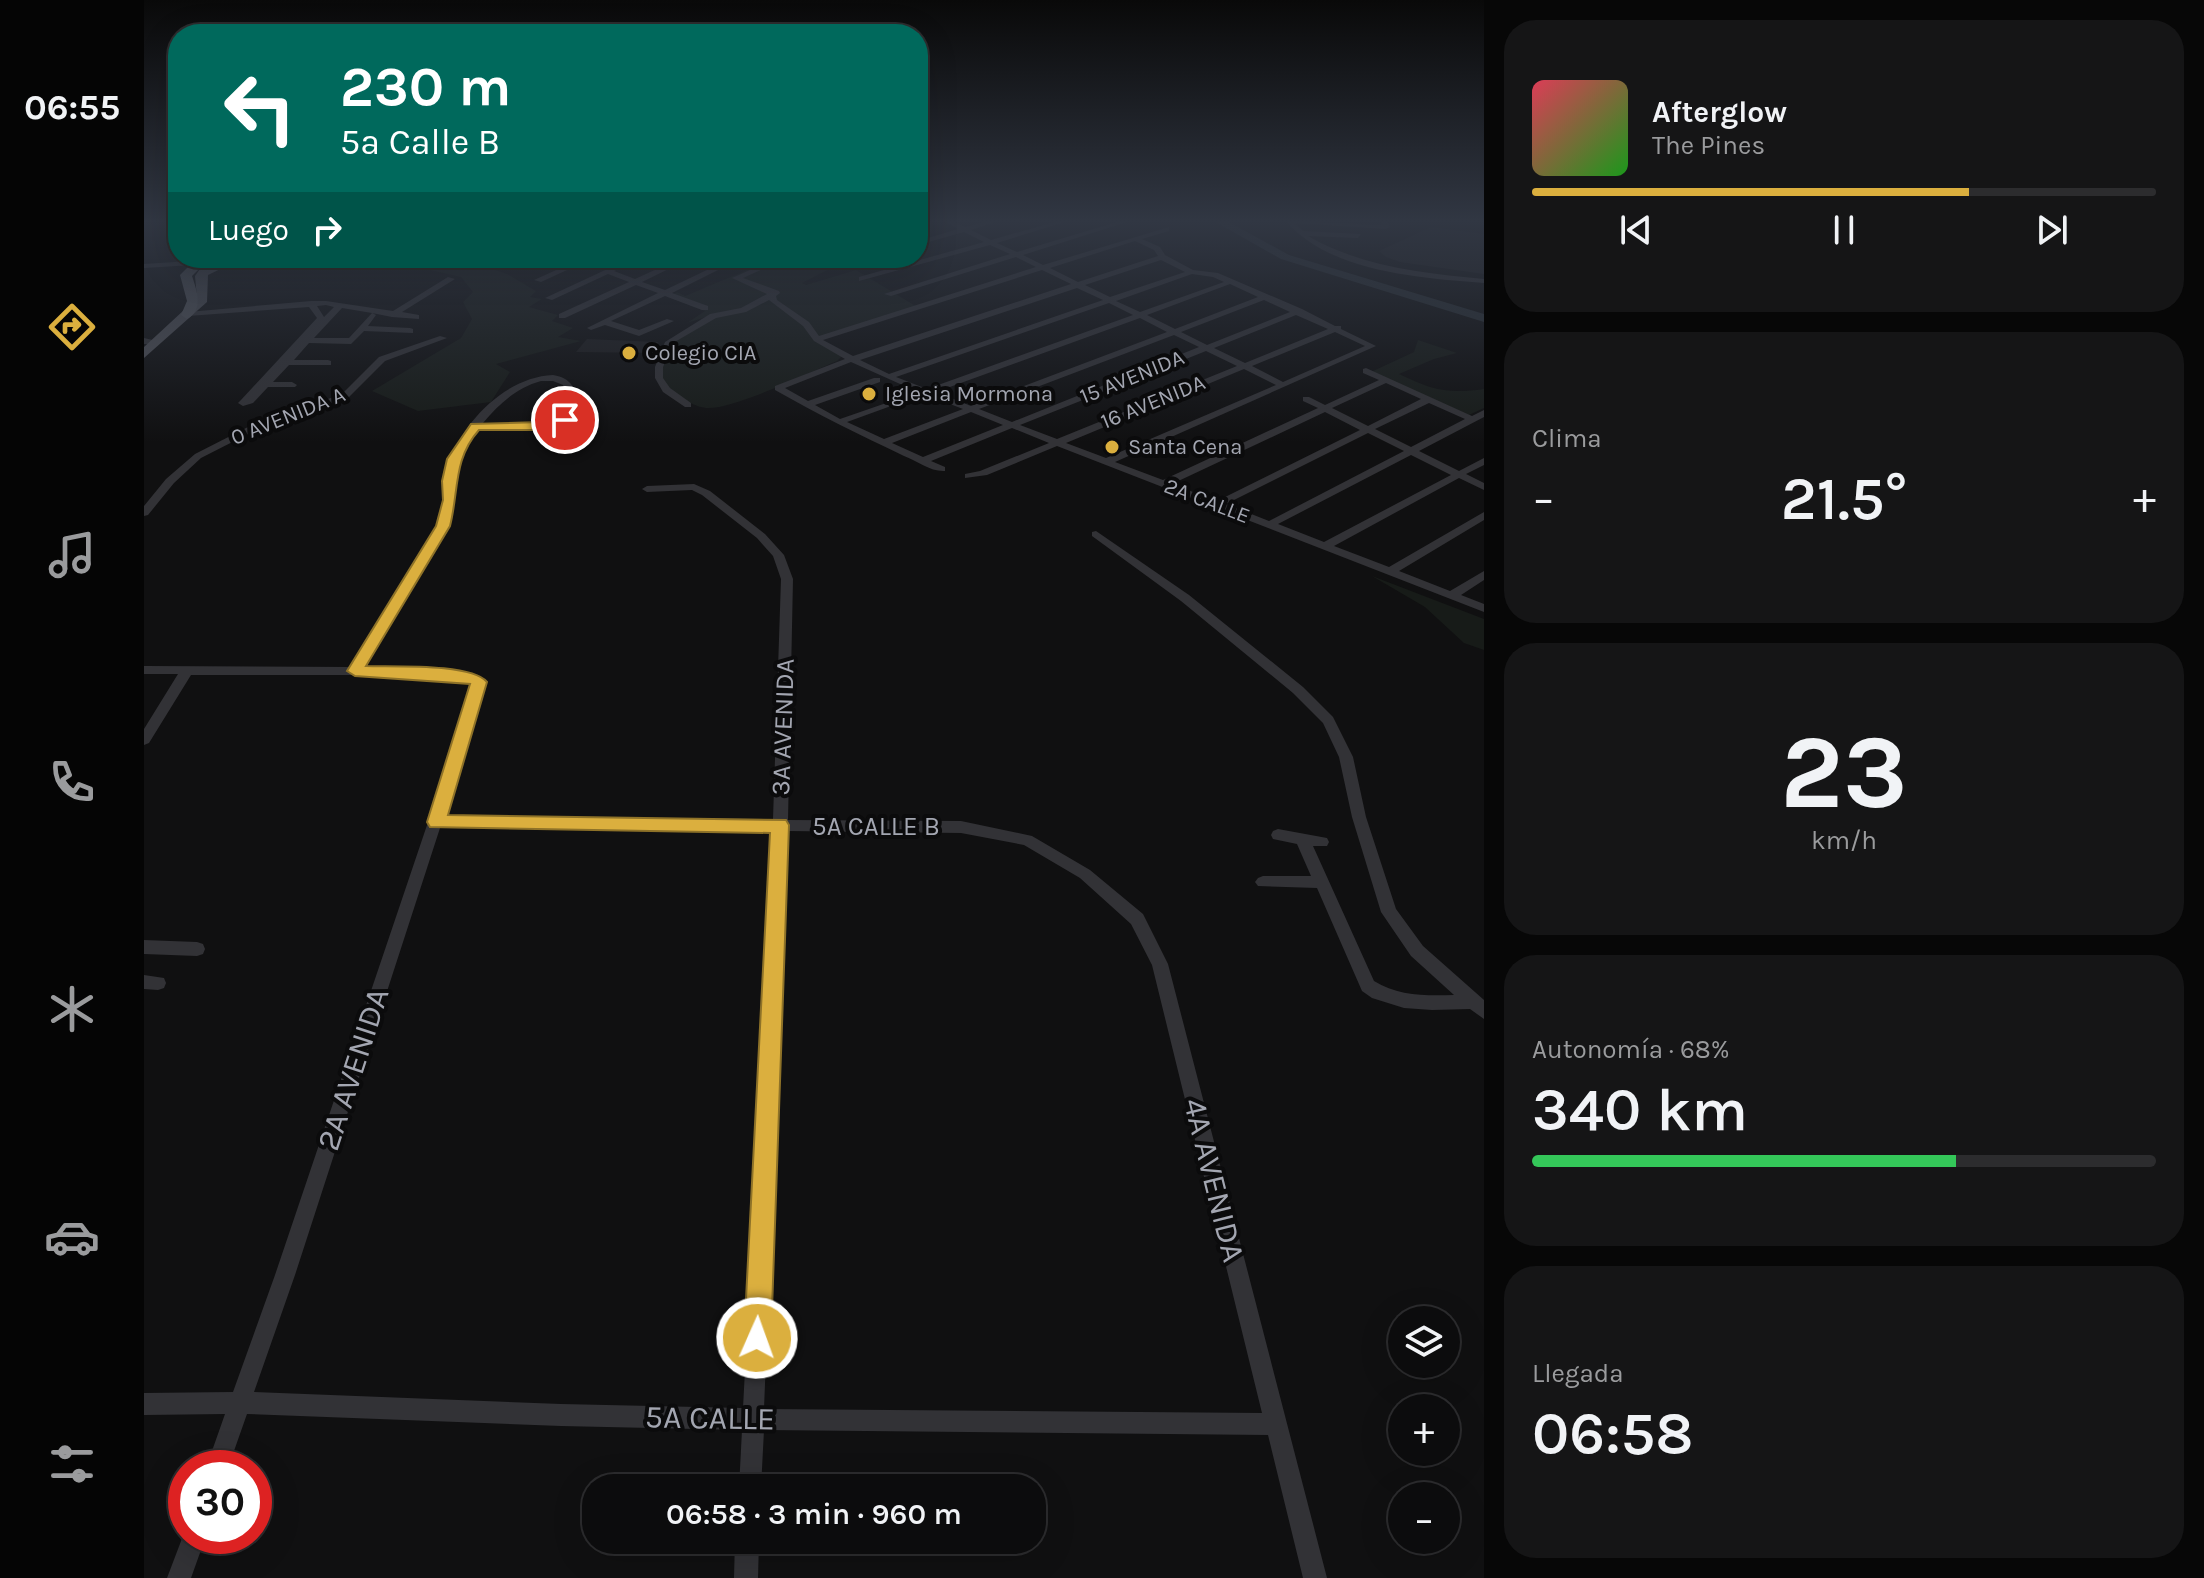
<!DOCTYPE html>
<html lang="es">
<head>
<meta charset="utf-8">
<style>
  :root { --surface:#0c0c0d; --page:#151516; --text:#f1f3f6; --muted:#9a9b9d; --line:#2c2c2e; --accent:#dbaf3e }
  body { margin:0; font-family:Karla,sans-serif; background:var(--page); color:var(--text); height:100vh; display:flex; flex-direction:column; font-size:30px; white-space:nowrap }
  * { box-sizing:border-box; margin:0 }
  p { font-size:26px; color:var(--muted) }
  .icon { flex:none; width:44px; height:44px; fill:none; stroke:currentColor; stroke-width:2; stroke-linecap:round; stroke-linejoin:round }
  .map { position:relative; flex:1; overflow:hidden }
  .drawer { display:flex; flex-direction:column; gap:20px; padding:20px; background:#070707; width:720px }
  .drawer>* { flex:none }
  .top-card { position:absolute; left:24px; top:24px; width:760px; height:244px; border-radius:32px; box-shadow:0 8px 32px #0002,0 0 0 2px var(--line); background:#00695c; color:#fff; overflow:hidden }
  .fabs { position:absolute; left:1244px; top:1306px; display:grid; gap:16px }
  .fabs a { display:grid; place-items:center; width:72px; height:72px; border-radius:50%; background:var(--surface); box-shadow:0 8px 32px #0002,0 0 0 2px var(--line); font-size:40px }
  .speed { position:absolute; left:24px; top:1450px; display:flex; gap:16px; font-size:40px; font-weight:700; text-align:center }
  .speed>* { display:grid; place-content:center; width:104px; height:104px; border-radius:50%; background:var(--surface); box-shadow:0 8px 32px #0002,0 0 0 2px var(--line); line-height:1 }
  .speed .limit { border:12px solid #d22; background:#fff; color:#111 }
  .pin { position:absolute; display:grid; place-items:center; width:68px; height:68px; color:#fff; margin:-34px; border:4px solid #fff; border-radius:50%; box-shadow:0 2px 8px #0007 }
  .me { position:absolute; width:88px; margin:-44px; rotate:2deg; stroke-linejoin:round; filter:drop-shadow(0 0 6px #0008) }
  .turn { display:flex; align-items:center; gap:28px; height:168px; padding:0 40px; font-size:36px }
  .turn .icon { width:104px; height:104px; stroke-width:2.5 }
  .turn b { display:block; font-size:56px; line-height:68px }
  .then { display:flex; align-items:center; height:76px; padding:0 40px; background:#0003; gap:16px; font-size:30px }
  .big { font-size:60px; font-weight:600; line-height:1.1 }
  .drawer .tile { flex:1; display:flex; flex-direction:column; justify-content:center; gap:12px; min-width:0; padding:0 28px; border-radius:32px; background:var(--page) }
  .drawer .dial { align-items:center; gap:0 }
  .dial b { font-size:104px; line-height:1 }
  .song { display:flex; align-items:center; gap:24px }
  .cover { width:96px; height:96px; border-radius:12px; background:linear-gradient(135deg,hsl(350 70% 55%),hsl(120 70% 35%)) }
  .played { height:8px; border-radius:4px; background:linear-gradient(90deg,var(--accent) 70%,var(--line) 70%) }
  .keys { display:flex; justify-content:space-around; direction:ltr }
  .heat { display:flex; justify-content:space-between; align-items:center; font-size:44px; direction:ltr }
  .charge { height:12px; border-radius:6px; background:linear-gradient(90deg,#34c759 68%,var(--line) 0) }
  .trip { position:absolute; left:438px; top:1474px; width:464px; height:80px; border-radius:32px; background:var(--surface); box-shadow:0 8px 32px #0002,0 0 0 2px var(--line); font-weight:600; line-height:80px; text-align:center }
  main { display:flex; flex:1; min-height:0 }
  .menu { display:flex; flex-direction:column; width:144px; justify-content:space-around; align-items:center; background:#050505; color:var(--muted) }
  .menu .icon { width:56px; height:56px }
  .menu .current { color:var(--accent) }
  .menu b { font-size:36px; color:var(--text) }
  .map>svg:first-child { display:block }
  .built { fill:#1c1c1e }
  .green { fill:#171b18 }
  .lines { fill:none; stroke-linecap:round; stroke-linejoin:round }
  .river { fill:#282e33; fill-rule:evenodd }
  .minor { fill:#323236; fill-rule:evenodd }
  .primary { fill:#4e4f55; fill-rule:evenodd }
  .trunk { fill:#56585e; fill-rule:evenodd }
  .route { fill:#dbaf3e; stroke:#8e7228; stroke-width:2 }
  .poi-dot { fill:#dbaf3e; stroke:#0b0b0c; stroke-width:3 }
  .labels { text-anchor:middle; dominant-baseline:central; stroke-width:8; stroke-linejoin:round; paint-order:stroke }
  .far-poi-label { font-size:22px; fill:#a3a6b1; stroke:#0b0b0c; text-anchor:start }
  .far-street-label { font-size:22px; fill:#a3a6b1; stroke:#0b0b0c }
  .street-label { font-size:26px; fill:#a3a6b1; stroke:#0b0b0c }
  .near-street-label { font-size:32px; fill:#a3a6b1; stroke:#0b0b0c }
</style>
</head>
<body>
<main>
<nav class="menu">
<b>06:55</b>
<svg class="icon current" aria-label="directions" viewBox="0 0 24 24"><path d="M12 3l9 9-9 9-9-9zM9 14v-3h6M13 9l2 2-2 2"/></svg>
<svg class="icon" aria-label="music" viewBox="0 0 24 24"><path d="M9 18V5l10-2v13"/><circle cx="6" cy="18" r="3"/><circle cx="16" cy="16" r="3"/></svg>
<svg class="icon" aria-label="phone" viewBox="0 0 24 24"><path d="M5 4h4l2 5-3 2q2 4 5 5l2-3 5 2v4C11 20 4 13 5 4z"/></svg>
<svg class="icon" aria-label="climate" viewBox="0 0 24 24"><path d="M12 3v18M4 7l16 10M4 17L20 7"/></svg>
<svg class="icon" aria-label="car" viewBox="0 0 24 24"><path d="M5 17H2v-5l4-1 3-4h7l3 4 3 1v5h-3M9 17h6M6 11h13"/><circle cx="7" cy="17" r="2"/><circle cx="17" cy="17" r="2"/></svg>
<svg class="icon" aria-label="filters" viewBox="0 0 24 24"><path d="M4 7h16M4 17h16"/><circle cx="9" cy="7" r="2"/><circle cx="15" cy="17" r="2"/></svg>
</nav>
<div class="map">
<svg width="1340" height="1578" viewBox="0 0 1340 1578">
  <rect width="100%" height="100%" fill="#101011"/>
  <g class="built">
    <polygon points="1287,227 1340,234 1340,274 1256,262 1242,257 1235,251"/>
    <polygon points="443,339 514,342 511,353 432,352"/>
  </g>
  <g class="green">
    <polygon points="176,258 326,258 334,264 363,274 392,291 386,297 398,299 385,307 414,315 408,321 429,328 414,337 437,341 352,364 366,372 347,402 274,411 228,391 317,338 328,319 319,302 329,292 317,277 237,259 228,262"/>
    <path d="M632,258h50l15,5 -39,20 4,2 50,-15 63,38 -103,31 26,17 -5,5c-29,12 -104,49 -131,47 -17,-2 -32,-16 -45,-24 -5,-34 20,-51 45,-67l-19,6 18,-12 -37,-14 9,-5 8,4z"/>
    <path d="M1274,340l39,13 -23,6 -35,15c33,16 48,20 85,15v19l-15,7 -98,-43 43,-20z"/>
    <polygon points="1228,576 1340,619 1340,650 1320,643 1281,607"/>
  </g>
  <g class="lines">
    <polygon class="river" points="1070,221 1083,221 1145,255 1340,314 1340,322 1137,259"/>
    <g class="minor">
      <polygon points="777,221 788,221 774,226 774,222"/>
      <path d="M800,221h8l13,6 23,-6h10l-27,9 20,10 67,-19h10l-71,22 20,9 103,-31h10l-107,34 20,10 126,-38v4l-27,8 18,8 5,8 28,15 25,3 84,36 33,17h6v3l35,17 -261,116 48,18 155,-72 -15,-7v-4h6l16,8 54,-25 -16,-7v-4l3,-1 106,48 12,-6v7l-65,34 40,20 25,-13v7l-18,9 18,9v7l-25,-12 -125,68 55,21 95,-55v8l-85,51 51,20 34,-20v9l-23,15 23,9v8l-427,-166 -70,29 -22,3v-4l15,-3 69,-28 -37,-15 -81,33 14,6v4c-14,1 -28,-10 -41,-15 -44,-21 -87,-42 -129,-66v-4l70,-27 -31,-18 -11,-15 -34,-26 -23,12 -30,6 -43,25 -10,24v11l7,10 21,15v4h-6l-22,-15 -8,-14v-11l10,-25 45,-28 31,-6 26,-14 -35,-16 45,-20h10l-44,20 36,13 1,2 -4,3 1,4 32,22 10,14 217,-69 -20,-10 -125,39 -7,-2 126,-40 -20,-9 -131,36v-4l125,-35 -20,-10 -46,13v-4l40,-12zM991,241l19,9 4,6 -80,26 -28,-14zM1017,260l24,12 -75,25 -25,-12zM898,270l29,14 -218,72 -30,-16zM1048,274l21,3 11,5 -84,30 -24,-11zM1086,284l28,13 -83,32 -28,-14zM933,288l26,12 -214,74 -29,-14zM1120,300l26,12 -83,33 -26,-13zM965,303l24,12 -206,74 -31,-12zM1152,315l32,14 -83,34 -31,-15zM996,318l27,14 -196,74 -35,-14zM1191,332l30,14 -82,36 -31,-16zM1030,335l25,12 -187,75 -33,-13zM1062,351l31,15 -180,73 -37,-14zM707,362l67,30 -78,27 -25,-14 65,-23v-4h-6l-66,23 -23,-13zM1100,369l32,16 -170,73 -40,-15zM1242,383l35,16 -53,27 -36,-18zM780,394l39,15 -79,30 -37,-17zM1285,403l36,16 -54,28 -36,-18zM827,412l32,13 -80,32 -31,-14zM1181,412l35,18 -143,71 -45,-17zM1224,433l36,18 -135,70 -43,-17zM1267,455l40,20 -127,67 -46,-18z"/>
      <path d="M1142,221l96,4 -1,-4h6l3,6 -4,2 -91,-6 8,8 58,3 -3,4 -50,-2c54,31 115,37 176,43v4c-64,-5 -155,-11 -198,-62z"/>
      <polygon points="386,258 397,258 376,268 369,266"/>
      <polygon points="439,258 449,258 397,282 390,280"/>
      <polygon points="487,258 497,258 470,271 491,279 537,258 547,258 498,282 521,290 588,258 598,258 528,293 564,306 564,310 558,310 521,296 467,321 495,330 523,319 530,321 495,336 461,325 447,330 443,328 514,293 492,285 421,318 415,318 415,314 485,282 464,274 408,300 401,298"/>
      <polygon points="711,258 723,258 699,266 695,264"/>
      <polygon points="46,261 49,261 49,265 0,268 0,264"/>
      <path d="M304,277l7,2 -53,33 17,3v4l-27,-2 -20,-4 4,2 -8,11 42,2 3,1v4l-49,-2 -13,13 -42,-1 -15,17h34l3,1v4h-42l-16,17h19l5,3 -2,2h-27l-15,16 -10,3 -5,-3 2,-2 77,-83 -8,-11 -121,9 -4,-2 4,-2 123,-11h15l67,10zM182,305l8,2 -10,10 -7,-11zM198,308l30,5 -23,25h-35z"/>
      <polygon points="296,336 303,338 241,361 204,398 110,431 57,458 30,483 4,515 0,516 0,506 22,479 51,454 104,427 198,394 235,357"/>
      <polygon points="0,338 17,342 13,345 0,344"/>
      <path d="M409,375c19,3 23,14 25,31 -13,32 -72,24 -100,23l-16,27 -14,70 -84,141 102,5 17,7 3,7 -42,130 329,3 8,-240 -8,-23 -16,-18 -55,-43 -10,-5 -45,2 -5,-3 5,-3 47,-2 16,7 55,43 19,21 9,24 -5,241 173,1 71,15 58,34 53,44 25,50 159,614h-24l-35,-143 -504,-5 -3,58h-22l3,-58 -181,-4 -314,-12 -19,54h-22l19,-54 -81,1v-22l89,-1 42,-117 199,-589 -10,-6 -109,-5h-164l-42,68 -5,2v-16l34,-55h-34v-8l207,1c21,-33 41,-66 61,-99 8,-14 20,-28 26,-42 7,-18 6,-41 11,-60 12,-44 57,-89 104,-91zM397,381h12l10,4 5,19 -4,11 -19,8h-62c16,-19 33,-35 58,-42zM296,828l333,3 -30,577 -182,-4 -307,-12 41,-117zM643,831l174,2 63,12 56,33 51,46 21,41 110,448 -498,-4z"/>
      <path d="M952,531l93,64 114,92 30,30 20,40 13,60 30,92 27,37 61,54v19l-14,-10 -38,1 -28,-2 -32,-10 -10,-7 -45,-103 -59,-2 -3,-4 3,-4 5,-2h48l-14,-32 -24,-5 -2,-4 2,-4 5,-2 49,9 2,4 -2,4h-14l61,135c24,15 52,15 80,14l-43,-39 -30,-44 -29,-95 -13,-60 -16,-34 -30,-30 -112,-92 -89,-65v-4z"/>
      <polygon points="0,940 53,942 59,944 61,949 59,954 53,956 0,954"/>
      <polygon points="0,975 20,978 22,983 20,988 14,990 0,989"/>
      <polygon points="42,1528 42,1536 62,1536 47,1578 23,1578"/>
      <polygon points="591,1540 615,1540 614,1578 590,1578"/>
    </g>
    <polygon class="primary" points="83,258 99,258 64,275 63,302 0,358 0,347 53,298 51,276 56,269"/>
    <g class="trunk">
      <path d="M53,258h13l-18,18c5,15 12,34 -5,43l-6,-4 6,-14 -7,-26z"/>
      <polygon points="94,258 83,265 77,261 80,258"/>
    </g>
  </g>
  <linearGradient id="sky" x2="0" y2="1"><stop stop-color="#090909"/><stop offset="0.5" stop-color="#313743"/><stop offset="1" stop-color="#313743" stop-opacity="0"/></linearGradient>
  <rect width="1340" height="442" fill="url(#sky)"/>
  <path class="route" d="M421,416l7,4 -2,2 -27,8h-64c-26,29 -20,61 -29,96l-84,140c27,1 105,-3 121,16l-39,133 338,5 3,5 -18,513 -4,9 -10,4 -9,-4 -4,-9 26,-505 -340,-6 -3,-5 43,-138 -115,-8 -8,-5 89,-145 7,-26 -1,-19 5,-22 24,-35 71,-2z"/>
  <g class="poi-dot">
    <circle cx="485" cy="353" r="8"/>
    <circle cx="725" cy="394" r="8"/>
    <circle cx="968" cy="447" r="8"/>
  </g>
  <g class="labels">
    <g class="far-poi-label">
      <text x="501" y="353">Colegio CIA</text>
      <text x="741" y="394">Iglesia Mormona</text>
      <text x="984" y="447">Santa Cena</text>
    </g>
    <g class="far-street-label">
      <text transform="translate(988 377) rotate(-22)">15 AVENIDA</text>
      <text transform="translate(1009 402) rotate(-22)">16 AVENIDA</text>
      <text transform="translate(144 416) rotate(-22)">0 AVENIDA A</text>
      <text transform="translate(1063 501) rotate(21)">2A CALLE</text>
    </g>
    <g class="street-label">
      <text transform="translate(639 727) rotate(-88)">3A AVENIDA</text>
      <text x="732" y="826">5A CALLE B</text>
    </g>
    <g class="near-street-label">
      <text transform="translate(209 1069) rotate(-72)">2A AVENIDA</text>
      <text transform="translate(1070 1180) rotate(76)">4A AVENIDA</text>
      <text transform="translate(566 1418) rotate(1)">5A CALLE</text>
    </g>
  </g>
</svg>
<div class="fabs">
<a><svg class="icon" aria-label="layers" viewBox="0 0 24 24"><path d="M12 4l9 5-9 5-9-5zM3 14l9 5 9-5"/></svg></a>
<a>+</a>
<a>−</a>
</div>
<div class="speed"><div class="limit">30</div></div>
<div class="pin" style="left:421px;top:420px;background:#d93025"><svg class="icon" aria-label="arrive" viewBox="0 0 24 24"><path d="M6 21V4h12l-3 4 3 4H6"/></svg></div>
<svg class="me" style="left:613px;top:1338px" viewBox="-20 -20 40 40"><circle r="17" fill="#dbaf3e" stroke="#fff" stroke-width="3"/><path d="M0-11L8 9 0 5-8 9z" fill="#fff"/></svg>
<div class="trip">06:58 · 3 min · 960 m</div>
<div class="top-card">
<div class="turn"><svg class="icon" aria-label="left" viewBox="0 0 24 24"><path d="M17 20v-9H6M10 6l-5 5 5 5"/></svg><div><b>230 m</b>5a Calle B</div></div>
<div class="then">Luego<svg class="icon" aria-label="right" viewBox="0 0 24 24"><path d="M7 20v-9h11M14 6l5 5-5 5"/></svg></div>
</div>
</div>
<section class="drawer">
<div class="tile">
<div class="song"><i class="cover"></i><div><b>Afterglow</b><p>The Pines</p></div></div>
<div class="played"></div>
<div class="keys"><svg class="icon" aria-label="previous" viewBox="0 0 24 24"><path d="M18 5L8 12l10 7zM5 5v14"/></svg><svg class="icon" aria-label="pause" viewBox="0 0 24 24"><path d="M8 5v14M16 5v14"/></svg><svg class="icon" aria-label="next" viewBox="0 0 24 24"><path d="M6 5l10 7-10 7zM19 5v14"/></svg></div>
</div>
<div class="tile"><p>Clima</p>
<div class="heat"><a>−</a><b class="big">21.5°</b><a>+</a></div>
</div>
<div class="tile dial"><b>23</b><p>km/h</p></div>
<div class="tile"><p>Autonomía · 68%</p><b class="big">340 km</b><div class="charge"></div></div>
<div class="tile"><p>Llegada</p><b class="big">06:58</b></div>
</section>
</main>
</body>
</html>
